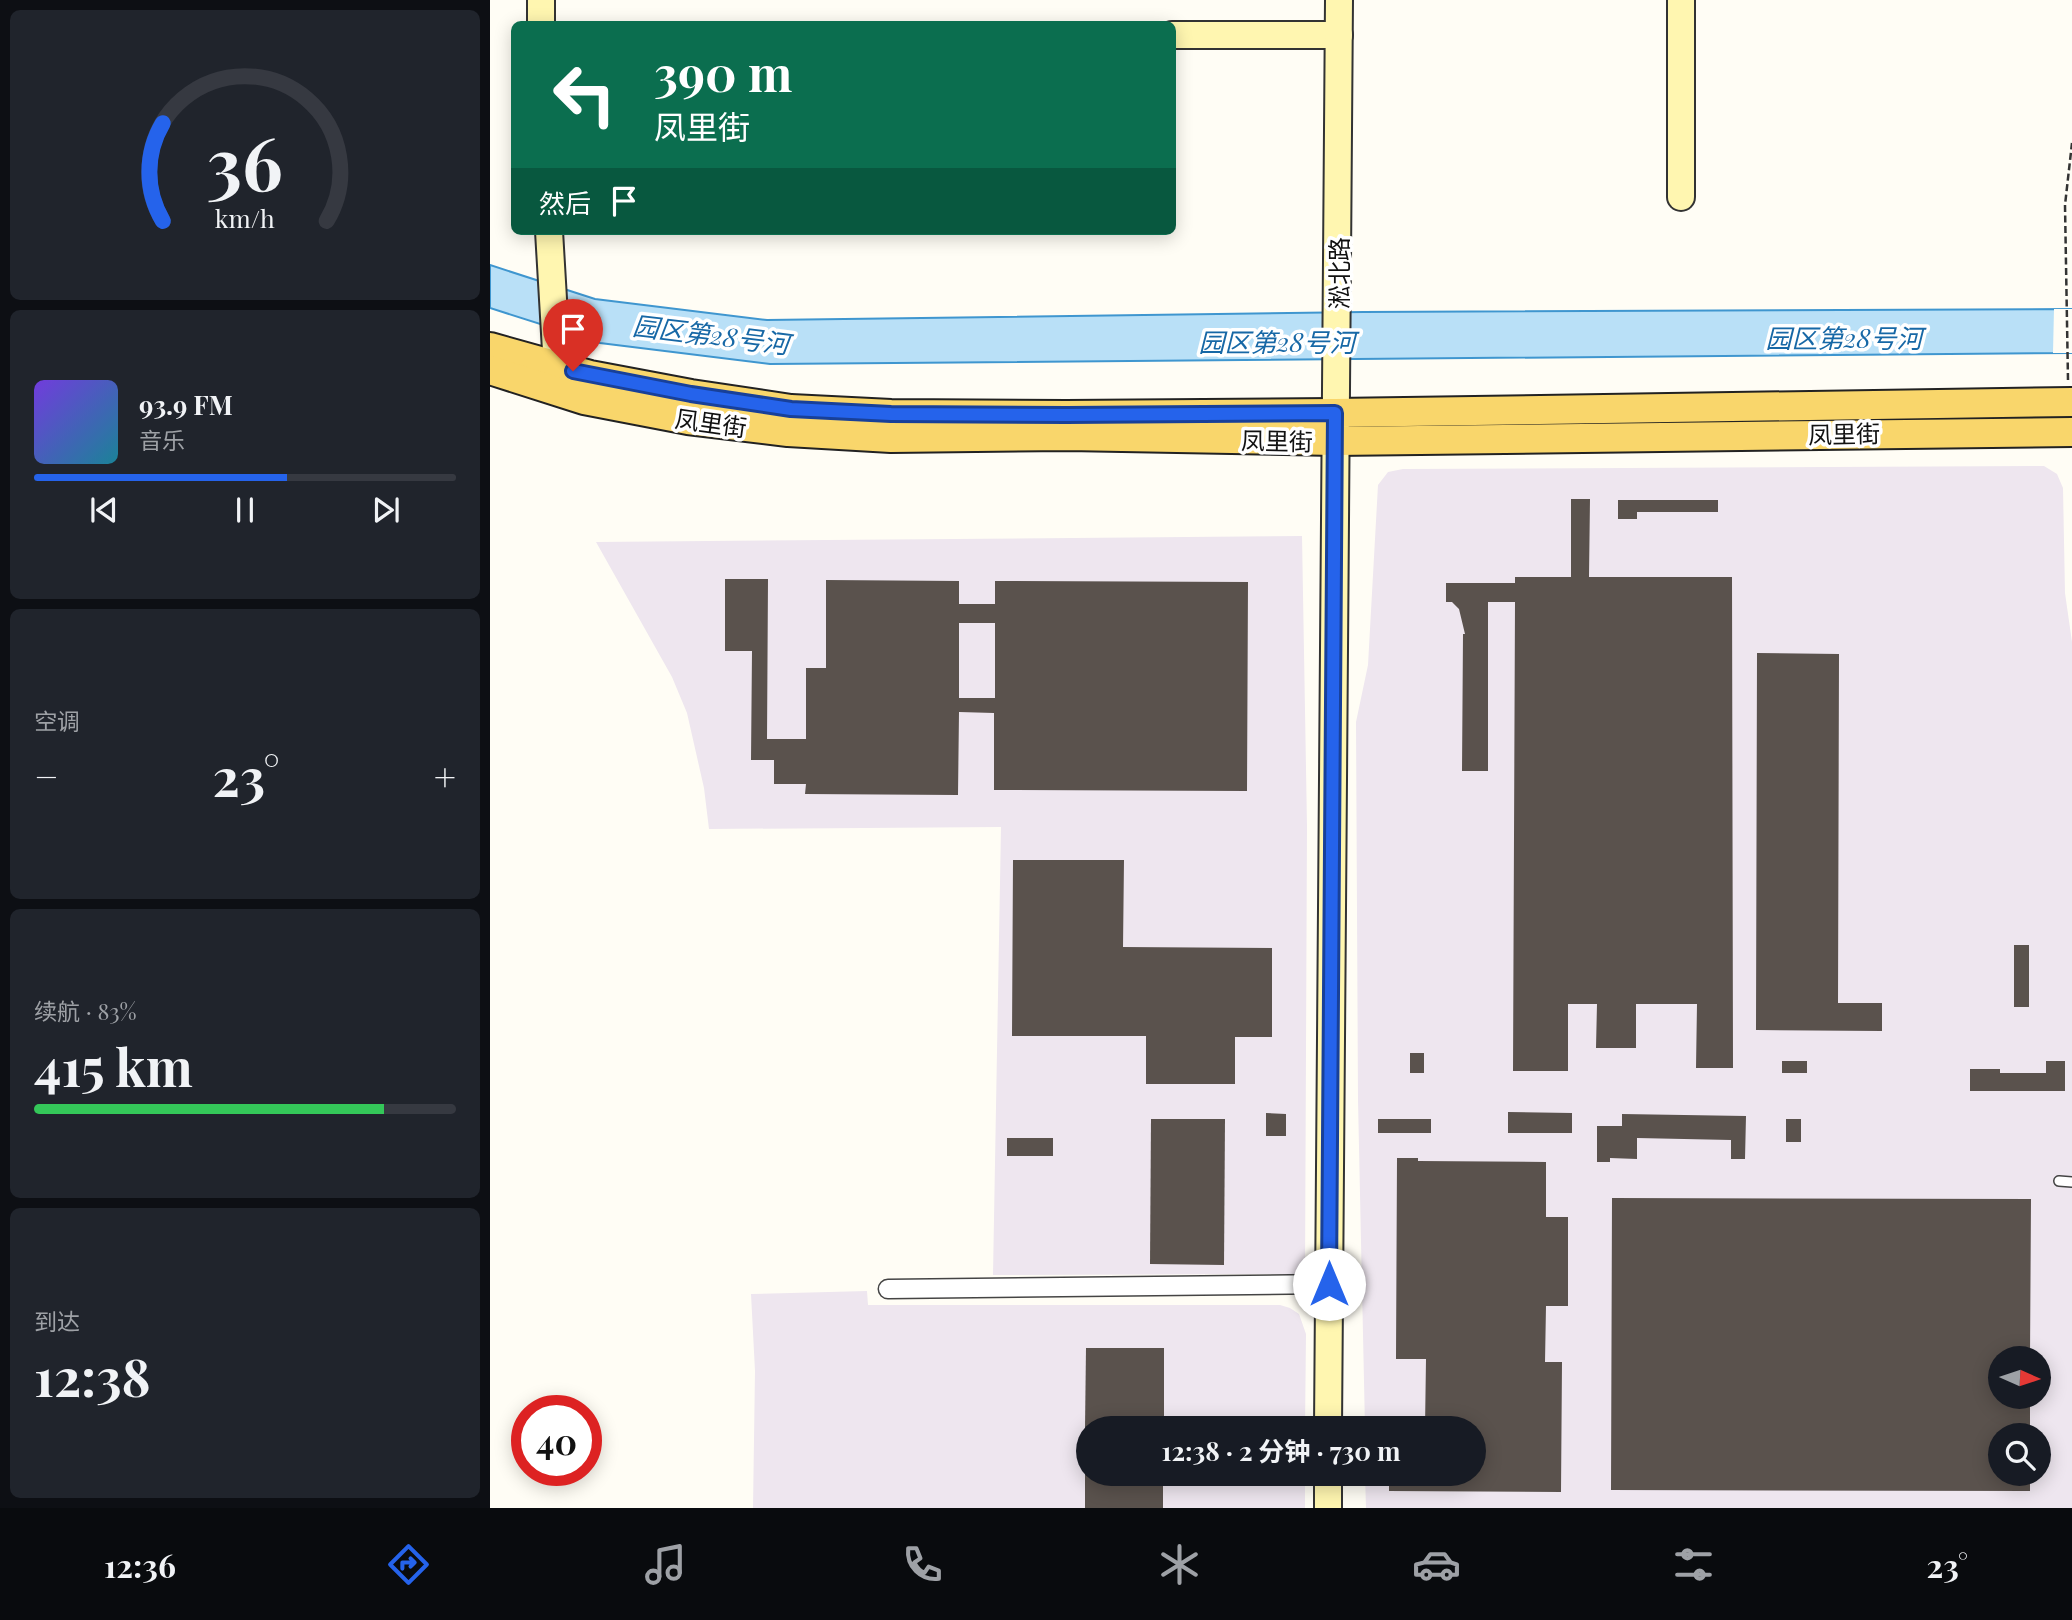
<!DOCTYPE html>
<html lang="zh">
<head>
<meta charset="utf-8">
<style>
  :root { --surface:#171b24; --page:#20242c; --text:#f1f3f6; --muted:#9ea1a6; --line:#363941; --accent:#2563eb }
  body { margin:0; font-family:"Playfair Display","Noto Sans SC",serif; background:var(--page); color:var(--text); height:100vh; display:flex; flex-direction:column; font-size:26px; white-space:nowrap }
  * { box-sizing:border-box; margin:0 }
  p { font-size:23px; color:var(--muted) }
  .icon { flex:none; width:38px; height:38px; fill:none; stroke:currentColor; stroke-width:2; stroke-linecap:round; stroke-linejoin:round }
  .map { position:relative; flex:1; overflow:hidden }
  .panel { display:flex; flex-direction:column; gap:10px; padding:10px; background:#0d0f14; width:490px }
  .panel>* { flex:none }
  .hud { position:absolute; left:21px; top:21px; width:665px; height:214px; border-radius:10px; box-shadow:0 4px 18px #0003; background:#0b6e4f; color:#fff; overflow:hidden }
  .needle { width:46px; rotate:93deg }
  .tools { position:absolute; left:1498px; top:1346px; display:grid; gap:14px }
  .tools a { display:grid; place-items:center; width:63px; height:63px; border-radius:50%; background:var(--surface); box-shadow:0 4px 18px #0003; font-size:35px }
  .speed { position:absolute; left:21px; top:1395px; display:flex; gap:14px; font-size:35px; font-weight:700; text-align:center }
  .speed>* { display:grid; place-content:center; width:91px; height:91px; border-radius:50%; background:var(--surface); box-shadow:0 4px 18px #0003; line-height:1 }
  .speed .limit { border:10px solid #d22; background:#fff; color:#111 }
  .pin { position:absolute; display:grid; place-items:center; width:60px; height:60px; color:#fff; margin:-72px -30px; border-radius:50% 50% 50% 0; rotate:-45deg; box-shadow:0 0 7px #0007 }
  .pin .icon { rotate:45deg }
  .me { position:absolute; width:77px; margin:-38px; rotate:0deg; stroke-linejoin:round; filter:drop-shadow(0 0 5px #0008) }
  .turn { display:flex; align-items:center; gap:24px; height:147px; padding:0 28px; font-size:32px }
  .turn .icon { width:91px; height:91px; stroke-width:2.5 }
  .turn b { display:block; font-size:49px; line-height:60px }
  .then { display:flex; align-items:center; height:66px; padding:0 28px; background:#0003; gap:14px; font-size:26px }
  .big { font-size:52px; font-weight:700; line-height:1.1 }
  .panel .tile { flex:1; display:flex; flex-direction:column; justify-content:center; gap:10px; min-width:0; padding:0 24px; border-radius:10px; background:var(--page) }
  .panel .dial { align-items:center; gap:0 }
  .dial svg { height:182px; overflow:visible; fill:none; stroke:var(--line); stroke-width:7; stroke-linecap:round; text-anchor:middle }
  .dial text { fill:var(--text); stroke:none }
  .song { display:flex; align-items:center; gap:21px }
  .cover { width:84px; height:84px; border-radius:10px; background:linear-gradient(135deg,hsl(260 70% 55%),hsl(190 70% 35%)) }
  .played { height:7px; border-radius:4px; background:linear-gradient(90deg,var(--accent) 60%,var(--line) 60%) }
  .keys { display:flex; justify-content:space-around; direction:ltr }
  .heat { display:flex; justify-content:space-between; align-items:center; font-size:38px; direction:ltr }
  .charge { height:10px; border-radius:5px; background:linear-gradient(90deg,#34c759 83%,var(--line) 0) }
  .trip { position:absolute; left:586px; top:1416px; width:410px; height:70px; border-radius:35px; background:var(--surface); box-shadow:0 4px 18px #0003; font-weight:700; line-height:70px; text-align:center }
  .tab-bar { display:flex; height:112px; justify-content:space-around; align-items:center; background:#090b0e; color:var(--muted) }
  .tab-bar .icon { width:49px; height:49px }
  .tab-bar .active { color:var(--accent) }
  .tab-bar b { font-size:32px; color:var(--text) }
  main { display:flex; flex:1; min-height:0 }
  .map>svg:first-child { display:block }
  .industrial { fill:#eee6ef; fill-rule:evenodd }
  .water { fill:#b9e0f7; stroke:#3f96cf; stroke-width:2 }
  .pier { fill:#fffdf5 }
  .building { fill:#5a524d; fill-rule:evenodd }
  .lines { fill:none; stroke-linecap:round; stroke-linejoin:round }
  .lane-casing { stroke:#444; stroke-width:12 }
  .street-casing { stroke:#444; stroke-width:21 }
  .secondary-casing { stroke:#333; stroke-width:30 }
  .primary-casing { stroke:#222; stroke-width:32 }
  .path { stroke:#333; stroke-width:2.5; stroke-dasharray:7 3.5; stroke-linecap:butt }
  .lane { stroke:#fff; stroke-width:9 }
  .street { stroke:#fff; stroke-width:18 }
  .secondary { stroke:#fff6b0; stroke-width:26 }
  .primary { stroke:#f9d66b; stroke-width:28 }
  .route-casing { stroke:#184099; stroke-width:18 }
  .route { stroke:#2563eb; stroke-width:12 }
  .labels { text-anchor:middle; dominant-baseline:central; stroke-width:7; stroke-linejoin:round; paint-order:stroke }
  .street-label { font-size:24px; fill:#111; stroke:#fff }
  .water-label { font-size:26px; font-style:italic; fill:#1768a6; stroke:#fff }
</style>
</head>
<body>
<main>
<section class="panel">
<div class="tile dial"><svg viewBox="0 0 100 80">
<path d="M14 69A42 42 0 1 1 86 69"/>
<path d="M14 69A42 42 0 0 1 14 26" stroke="#2563eb"/>
<text x="50" y="56" font-size="32" font-weight="700">36</text>
<text x="50" y="72" font-size="11">km/h</text>
</svg></div>
<div class="tile">
<div class="song"><i class="cover"></i><div><b>93.9 FM</b><p>音乐</p></div></div>
<div class="played"></div>
<div class="keys"><svg class="icon" aria-label="previous" viewBox="0 0 24 24"><path d="M18 5L8 12l10 7zM5 5v14"/></svg><svg class="icon" aria-label="pause" viewBox="0 0 24 24"><path d="M8 5v14M16 5v14"/></svg><svg class="icon" aria-label="next" viewBox="0 0 24 24"><path d="M6 5l10 7-10 7zM19 5v14"/></svg></div>
</div>
<div class="tile"><p>空调</p>
<div class="heat"><a>−</a><b class="big">23°</b><a>+</a></div>
</div>
<div class="tile"><p>续航 · 83%</p><b class="big">415 km</b><div class="charge"></div></div>
<div class="tile"><p>到达</p><b class="big">12:38</b></div>
</section>
<div class="map">
<svg width="1582" height="1508" viewBox="0 0 1582 1508">
  <rect width="100%" height="100%" fill="#fffdf5"/>
  <g class="industrial">
    <path d="M1554,466l13,8 6,14 2,105 7,49v866h-706l-1,-34h109v-46h-109l-7,-328 -2,-378 12,-57 10,-180 10,-13 15,-3zM1510,1358h39v38h-39zM1510,1435h39v39h-39z"/>
    <polygon points="812,536 817,826 815,1274 503,1275 511,827 219,829 214,788 197,713 182,677 106,542"/>
    <polygon points="377,1291 378,1305 790,1305 800,1308 809,1314 816,1334 815,1428 598,1428 598,1474 815,1474 815,1508 263,1508 265,1371 261,1294"/>
  </g>
  <polygon class="water" points="0,265 105,299 277,320 873,312 1582,309 1582,353 280,364 110,343 0,308"/>
  <polygon class="pier" points="1564,309 1582,309 1582,353 1563,353"/>
  <g class="building">
    <polygon points="1081,499 1100,499 1099,577 1242,577 1243,1068 1206,1068 1207,1004 1146,1004 1146,1048 1106,1048 1107,1004 1078,1004 1078,1071 1023,1071 1025,602 998,602 998,771 972,771 973,634 975,634 969,609 962,602 956,602 956,583 1025,583 1025,577 1081,577"/>
    <polygon points="1128,500 1228,500 1228,512 1147,512 1147,519 1128,519"/>
    <path d="M235,579h43l-1,160h39v-71h20v-88l133,1v23h36v-23l253,1 -1,209 -253,-1v-77l-35,-1 -1,83 -153,-1 1,-10h-32v-24h-23l1,-109h-27zM469,623h36v75h-36z"/>
    <polygon points="1267,653 1349,654 1348,1003 1392,1003 1392,1031 1266,1030"/>
    <polygon points="523,860 634,860 633,947 782,948 782,1037 745,1037 745,1084 656,1084 656,1036 522,1036"/>
    <rect x="1524" y="945" width="15" height="62"/>
    <rect x="920" y="1053" width="14" height="20"/>
    <rect x="1292" y="1061" width="25" height="12"/>
    <polygon points="1556,1061 1575,1061 1575,1091 1480,1091 1480,1069 1510,1069 1510,1073 1556,1073"/>
    <polygon points="1018,1112 1082,1113 1082,1133 1018,1133"/>
    <polygon points="776,1113 796,1114 796,1136 776,1136"/>
    <polygon points="1132,1114 1256,1116 1255,1159 1241,1159 1241,1140 1147,1138 1147,1159 1120,1158 1120,1162 1107,1162 1107,1126 1132,1126"/>
    <polygon points="661,1119 735,1119 734,1265 660,1264"/>
    <rect x="888" y="1119" width="53" height="14"/>
    <rect x="1296" y="1119" width="15" height="23"/>
    <rect x="517" y="1138" width="46" height="18"/>
    <polygon points="907,1158 928,1158 928,1161 1056,1162 1056,1217 1078,1217 1078,1306 1056,1306 1055,1362 1072,1362 1071,1492 899,1491 899,1474 984,1474 984,1428 935,1428 936,1359 906,1359"/>
    <polygon points="1122,1198 1541,1199 1540,1358 1510,1358 1510,1396 1540,1396 1540,1435 1510,1435 1510,1474 1540,1474 1540,1491 1121,1490"/>
    <polygon points="596,1348 674,1348 674,1428 595,1428"/>
    <rect x="595" y="1474" width="78" height="34"/>
  </g>
  <g class="lines">
    <g class="lane-casing">
      <polyline id="lane" points="1569,1181 1582,1182"/>
    </g>
    <g class="street-casing">
      <polyline id="street" points="398,1289 839,1284"/>
    </g>
    <g class="secondary-casing">
      <g id="secondary">
        <polyline points="1191,0 1191,197"/>
        <polyline points="51,24 51,0"/>
        <polyline points="682,35 849,35"/>
        <polyline points="59,231 67,367 62,386"/>
        <polyline points="838,1428 849,0"/>
        <polyline points="838,1508 838,1474"/>
      </g>
    </g>
    <g class="primary-casing">
      <g id="primary">
        <polyline points="0,347 100,375 201,394 301,409 401,414 576,415 845,413 1582,402"/>
        <polyline points="0,370 94,400 198,420 298,432 401,438 578,436 845,441 1582,432"/>
      </g>
    </g>
    <polyline class="path" points="1578,380 1575,205 1582,143"/>
    <use href="#lane" class="lane"/>
    <use href="#street" class="street"/>
    <use href="#secondary" class="secondary"/>
    <use href="#primary" class="primary"/>
  </g>
  <g class="lines">
    <g class="route-casing">
      <polyline id="route" points="83,371 201,394 301,409 401,414 576,415 845,413 839,1284"/>
    </g>
    <use href="#route" class="route"/>
  </g>
  <g class="labels">
    <g class="street-label">
      <text transform="translate(848 273) rotate(-90)">淞北路</text>
      <text transform="translate(221 422) rotate(8)">凤里街</text>
      <text transform="translate(1354 433) rotate(-1)">凤里街</text>
      <text transform="translate(787 440) rotate(1)">凤里街</text>
    </g>
    <g class="water-label">
      <text transform="translate(221 334) rotate(7)">园区第28号河</text>
      <text x="1354" y="337">园区第28号河</text>
      <text x="787" y="341">园区第28号河</text>
    </g>
  </g>
</svg>
<div class="tools">
<a><svg class="needle" viewBox="-14 -14 28 28"><path d="M0-13l5 13h-10z" fill="#e53935"/><path d="M0 13l5-13h-10z" fill="#9ea1a6"/></svg></a>
<a><svg class="icon" aria-label="search" viewBox="0 0 24 24"><circle cx="10" cy="10" r="6"/><path d="M15 15l6 6"/></svg></a>
</div>
<div class="speed"><div class="limit">40</div></div>
<div class="pin" style="left:83px;top:371px;background:#d93025"><svg class="icon" aria-label="arrive" viewBox="0 0 24 24"><path d="M6 21V4h12l-3 4 3 4H6"/></svg></div>
<svg class="me" style="left:839px;top:1284px" viewBox="-20 -20 40 40"><circle r="19" fill="#fff"/><path d="M0-13L10 11 0 6-10 11z" fill="#2563eb"/></svg>
<div class="trip">12:38 · 2 分钟 · 730 m</div>
<div class="hud">
<div class="turn"><svg class="icon" aria-label="left" viewBox="0 0 24 24"><path d="M17 20v-9H6M10 6l-5 5 5 5"/></svg><div><b>390 m</b>凤里街</div></div>
<div class="then">然后<svg class="icon" aria-label="arrive" viewBox="0 0 24 24"><path d="M6 21V4h12l-3 4 3 4H6"/></svg></div>
</div>
</div>
</main>
<nav class="tab-bar">
<b>12:36</b>
<svg class="icon active" aria-label="directions" viewBox="0 0 24 24"><path d="M12 3l9 9-9 9-9-9zM9 14v-3h6M13 9l2 2-2 2"/></svg>
<svg class="icon" aria-label="music" viewBox="0 0 24 24"><path d="M9 18V5l10-2v13"/><circle cx="6" cy="18" r="3"/><circle cx="16" cy="16" r="3"/></svg>
<svg class="icon" aria-label="phone" viewBox="0 0 24 24"><path d="M5 4h4l2 5-3 2q2 4 5 5l2-3 5 2v4C11 20 4 13 5 4z"/></svg>
<svg class="icon" aria-label="climate" viewBox="0 0 24 24"><path d="M12 3v18M4 7l16 10M4 17L20 7"/></svg>
<svg class="icon" aria-label="car" viewBox="0 0 24 24"><path d="M5 17H2v-5l4-1 3-4h7l3 4 3 1v5h-3M9 17h6M6 11h13"/><circle cx="7" cy="17" r="2"/><circle cx="17" cy="17" r="2"/></svg>
<svg class="icon" aria-label="filters" viewBox="0 0 24 24"><path d="M4 7h16M4 17h16"/><circle cx="9" cy="7" r="2"/><circle cx="15" cy="17" r="2"/></svg>
<b>23°</b>
</nav>
</body>
</html>
